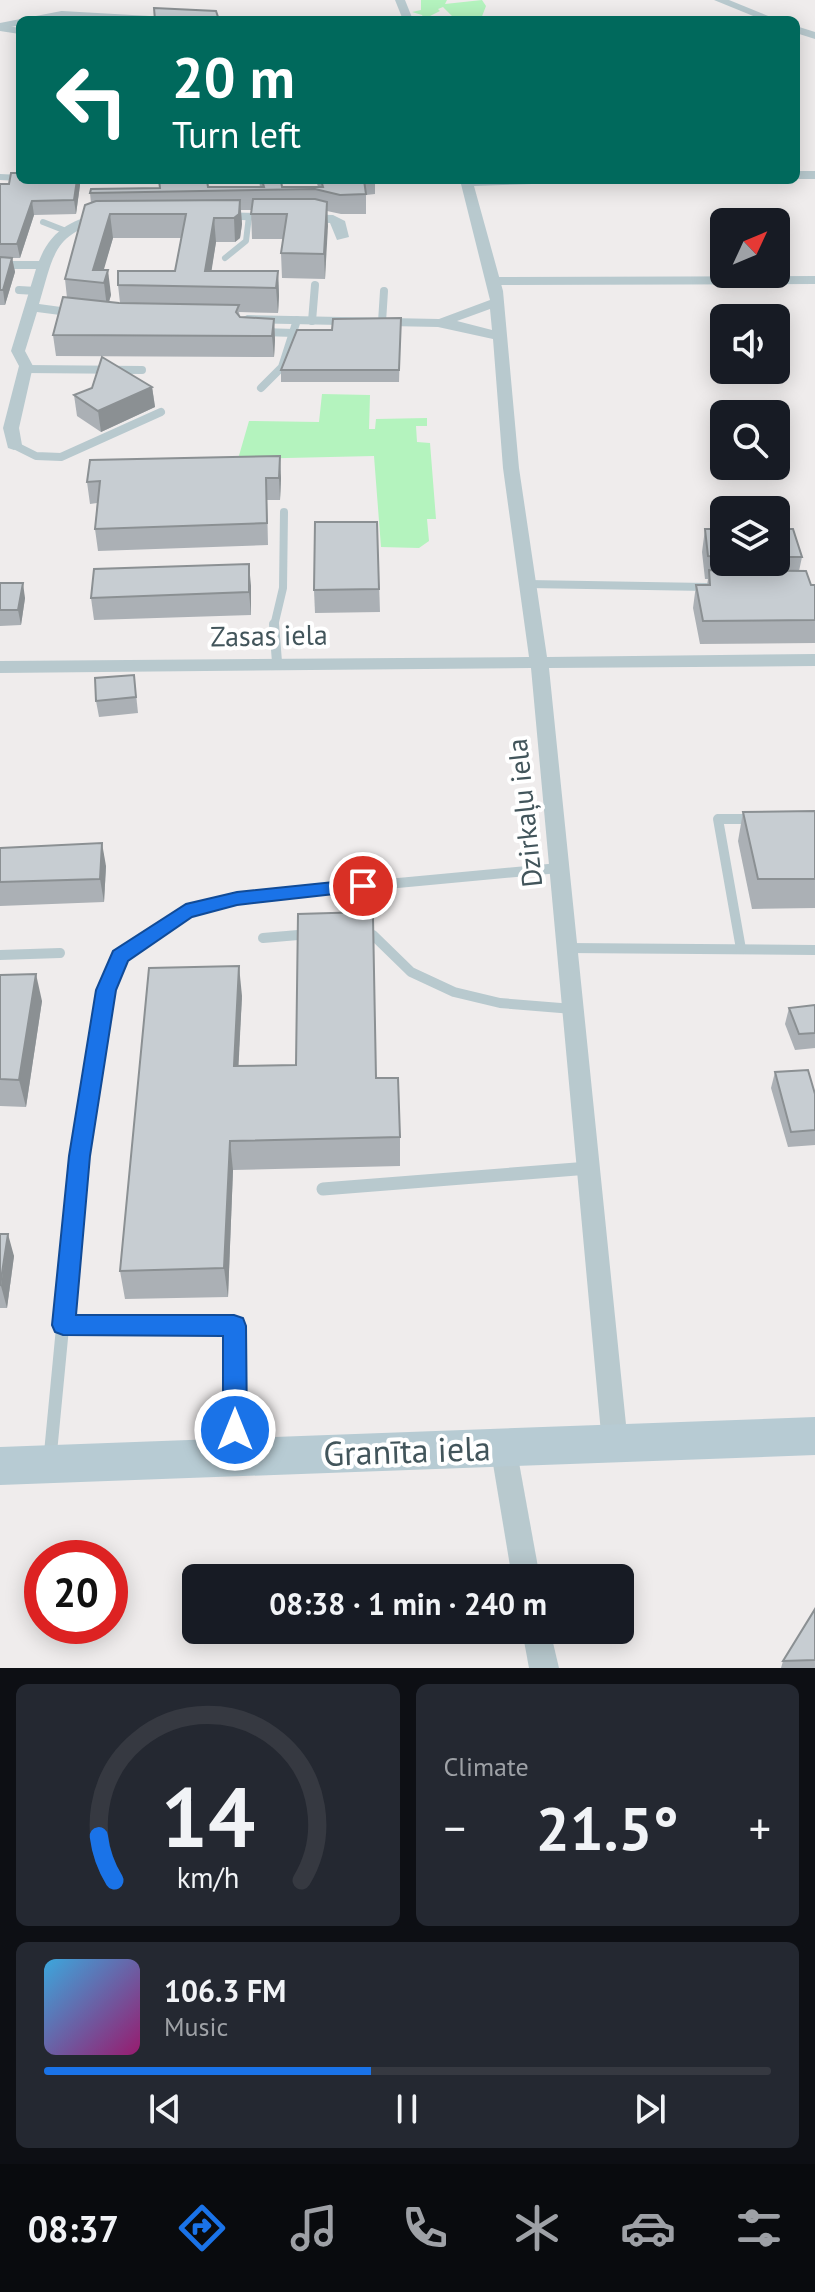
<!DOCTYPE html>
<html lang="en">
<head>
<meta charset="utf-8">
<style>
  :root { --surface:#171b24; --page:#242831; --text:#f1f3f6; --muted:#9ea1a6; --line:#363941; --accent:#1a73e8 }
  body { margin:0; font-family:"PT Sans",sans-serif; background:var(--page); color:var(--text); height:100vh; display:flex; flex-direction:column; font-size:30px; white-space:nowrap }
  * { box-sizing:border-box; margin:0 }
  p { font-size:26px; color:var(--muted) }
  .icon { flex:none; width:44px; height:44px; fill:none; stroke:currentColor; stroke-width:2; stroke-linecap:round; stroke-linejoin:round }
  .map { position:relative; height:1668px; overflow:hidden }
  .sheet { display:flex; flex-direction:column; gap:16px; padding:16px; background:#0d0f14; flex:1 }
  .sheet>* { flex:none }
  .top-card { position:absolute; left:16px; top:16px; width:784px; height:168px; border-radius:12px; box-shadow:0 4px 20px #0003; background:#00695c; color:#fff; overflow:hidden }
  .needle { width:52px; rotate:46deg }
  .buttons { position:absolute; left:710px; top:208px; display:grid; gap:16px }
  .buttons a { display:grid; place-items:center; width:80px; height:80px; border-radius:12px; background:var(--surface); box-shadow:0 4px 20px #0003; font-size:40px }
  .speed { position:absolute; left:24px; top:1540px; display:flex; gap:16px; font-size:40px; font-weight:700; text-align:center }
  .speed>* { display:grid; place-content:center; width:104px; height:104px; border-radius:50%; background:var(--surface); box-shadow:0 4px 20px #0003; line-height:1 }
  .speed .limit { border:12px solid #d22; background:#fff; color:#111 }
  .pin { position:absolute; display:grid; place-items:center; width:68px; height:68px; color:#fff; margin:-34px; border:4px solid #fff; border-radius:50%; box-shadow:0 2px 8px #0007 }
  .me { position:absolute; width:88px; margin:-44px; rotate:0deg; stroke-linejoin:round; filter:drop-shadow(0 0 6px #0008) }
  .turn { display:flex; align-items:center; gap:28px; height:168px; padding:0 24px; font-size:36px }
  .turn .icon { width:104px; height:104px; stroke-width:2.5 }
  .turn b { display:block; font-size:56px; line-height:68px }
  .big { font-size:60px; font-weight:800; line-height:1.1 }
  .sheet .widget { flex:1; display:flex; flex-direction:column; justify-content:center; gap:12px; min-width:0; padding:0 28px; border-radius:12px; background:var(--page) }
  .sheet .dial { align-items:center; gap:0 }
  .dial svg { height:208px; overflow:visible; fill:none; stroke:var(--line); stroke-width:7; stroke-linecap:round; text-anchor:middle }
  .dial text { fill:var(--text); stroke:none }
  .song { display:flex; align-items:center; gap:24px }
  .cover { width:96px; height:96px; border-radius:12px; background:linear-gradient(135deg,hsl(200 70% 55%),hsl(320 70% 35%)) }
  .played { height:8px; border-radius:4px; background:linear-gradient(90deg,var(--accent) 45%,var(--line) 45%) }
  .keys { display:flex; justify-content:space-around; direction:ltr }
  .heat { display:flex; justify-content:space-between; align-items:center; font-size:44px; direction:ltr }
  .sheet .tiles { flex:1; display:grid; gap:16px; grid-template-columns:1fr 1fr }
  .widget:last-child { grid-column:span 2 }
  .trip { position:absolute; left:182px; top:1564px; width:452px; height:80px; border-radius:12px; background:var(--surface); box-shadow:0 4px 20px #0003; font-weight:800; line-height:80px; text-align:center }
  .dock { display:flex; height:128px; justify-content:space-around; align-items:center; background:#090b0e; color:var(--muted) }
  .dock .icon { width:56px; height:56px }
  .dock .active { color:var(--accent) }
  .dock b { font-size:36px; color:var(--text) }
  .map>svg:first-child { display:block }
  .green { fill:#b4f3be }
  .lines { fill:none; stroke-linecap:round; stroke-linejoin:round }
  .lane-far3 { stroke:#b8c9ce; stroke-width:6 }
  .lane-far2 { stroke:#b8c9ce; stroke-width:8 }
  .lane-far1 { stroke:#b8c9ce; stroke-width:10 }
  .lane { stroke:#b8c9ce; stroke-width:13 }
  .street { fill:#b8c9ce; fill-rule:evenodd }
  .secondary { fill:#b7cbd3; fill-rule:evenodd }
  .wall { fill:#abb0b5; fill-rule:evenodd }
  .shaded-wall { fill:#8b9093 }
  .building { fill:#c7cdd2; stroke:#8b9093; stroke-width:2 }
  .route { fill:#1a73e8; stroke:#114b97; stroke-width:2 }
  .labels { text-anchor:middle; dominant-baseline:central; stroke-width:8; stroke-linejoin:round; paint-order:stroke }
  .street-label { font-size:28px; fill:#42555b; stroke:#fff }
  .near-street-label { font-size:34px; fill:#42555b; stroke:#fff }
</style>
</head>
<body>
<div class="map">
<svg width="815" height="1668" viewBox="0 0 815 1668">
  <rect width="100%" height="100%" fill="#efecec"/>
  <g class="green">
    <polygon points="421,0 447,0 445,4 482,0 486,6 481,19 492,20 450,20 454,18 443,7 438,9 440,11 424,19 422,15 412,12 421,10"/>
    <polygon points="322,394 370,395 369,429 375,429 376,419 427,418 427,426 416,426 417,442 430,443 436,519 427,519 429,541 419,548 381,547 374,456 238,459 249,421 319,422"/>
  </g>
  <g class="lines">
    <g class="lane-far3">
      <polyline points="0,26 62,14 167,20"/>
      <polyline points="0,28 20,31"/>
      <polyline points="0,177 20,178"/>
      <polyline points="43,222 66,231"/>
      <polyline points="225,258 246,241 249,216"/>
    </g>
    <g class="lane-far2">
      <polyline points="494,281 815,280"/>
      <polyline points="19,290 36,291"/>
      <polyline points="312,321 315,285"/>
      <polyline points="382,322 384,291"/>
      <polyline points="262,332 294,333"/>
      <polyline points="25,369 142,370"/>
      <polyline points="261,388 282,367 297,320"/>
      <polyline points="14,445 36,456 61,457 161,412"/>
      <polyline points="528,584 706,587"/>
      <polyline points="274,626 283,588 284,512"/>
    </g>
    <g class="lane-far1">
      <polyline points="274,624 277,662"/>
      <polyline points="362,932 373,935 411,972 454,992 500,1003 573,1009"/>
      <polyline points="263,938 310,934"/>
      <polyline points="567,948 815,950"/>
      <polyline points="741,949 718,819 753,819"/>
      <polyline points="0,955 60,953"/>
      <polyline points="91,1081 106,990 120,956 186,911 237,898 559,868"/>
    </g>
    <g class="lane">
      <polyline points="323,1189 589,1168"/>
      <polyline points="63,1325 234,1326 235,1448"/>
      <polyline points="50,1458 79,1156 91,1079"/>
    </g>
    <g class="street">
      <polygon points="395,0 405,0 413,20 403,20"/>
      <polygon points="714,0 729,0 778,20 763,20"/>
      <polygon points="796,26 815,32 815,39 796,33"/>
      <rect x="796" y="171" width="19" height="8"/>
      <path d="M460,180h78l-6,4 -58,2 29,105 16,177 28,189 268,-3v12l-266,2 79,776 -3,9 -10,4 -10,-4 -3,-9 -71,-776 -531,5v-12l529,-4 -26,-189 -10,-129 -55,-12 -191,-4 -7,-4 7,-4 192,4 51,-19zM490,309l2,21 -35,-9z"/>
      <polygon points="217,212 333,215 345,221 349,237 337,240 330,223 212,219 212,213"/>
      <path d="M105,213l7,4 -2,3c-57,12 -56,34 -71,84l44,6 7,4 -7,4 -46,-6 -12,39 8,15 -14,62 3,17 -8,5 -6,-2 -5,-20 16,-62 -8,-15 25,-82h-36v-8h39c12,-31 34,-43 66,-48z"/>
      <polygon points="503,1433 513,1437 516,1446 540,1578 512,1578 490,1446 493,1437"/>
      <polygon points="522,1630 550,1630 559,1668 529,1668"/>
    </g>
    <polygon class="secondary" points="815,1417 815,1455 0,1485 0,1447"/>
  </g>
  <g class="wall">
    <path d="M259,180h22l1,7h36l-2,-7h59v14l-9,1v19h-25l-14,-3 -2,68 -43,-1 -1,-25 2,-14h-31l-1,-29h-10l1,14 -2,14 -5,4h-19l-5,29h67l1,25 -1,17 -39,-1 1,5 34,2 1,21 -1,17 -218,-1 -3,-21 14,-37 -2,-19 26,-76 -1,-10 70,-5 100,-1zM113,238h68l-6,33 -57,14 2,18 -11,-1 2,-7 -8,-25z"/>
    <polygon points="0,184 80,185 76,214 34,215 20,258 12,258 15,272 5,305 0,305"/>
    <polygon points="401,318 399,382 281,382 281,370 332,330"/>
    <polygon points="152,387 155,407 101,432 77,416 74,395"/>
    <polygon points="281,478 280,500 267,500 268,545 98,551 95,529 97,503 90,504 87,482"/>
    <polygon points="377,522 380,612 315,613 314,590"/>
    <polygon points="705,529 724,529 724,562 776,562 776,529 802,557 799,571 811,585 815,585 815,643 700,644 693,608 696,585 707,585 708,579 705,579 702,552"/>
    <polygon points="0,583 25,598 21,625 0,626"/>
    <polygon points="251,586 251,615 94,620 91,598"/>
    <polygon points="134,675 138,713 99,717 96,701"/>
    <polygon points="815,811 815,908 752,909 738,841 743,812"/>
    <polygon points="0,848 106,866 104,902 0,906"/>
    <polygon points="0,975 42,1001 26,1107 0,1106"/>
    <polygon points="242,996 238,1066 296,1065 376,1078 400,1137 400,1166 233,1170 228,1297 125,1299 120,1271"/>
    <polygon points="815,1005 815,1048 795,1050 785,1024 789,1008"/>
    <polygon points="775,1072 815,1094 815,1145 788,1147 771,1088"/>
    <polygon points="0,1234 14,1256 7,1308 0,1308"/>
    <polygon points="815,1609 815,1668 781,1668 783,1661"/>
  </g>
  <g class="shaded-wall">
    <polygon points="77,180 80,180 80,185 76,214 74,200"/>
    <polygon points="240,200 242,224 240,238 235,242 234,218"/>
    <polygon points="32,201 34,215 20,258 17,244"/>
    <polygon points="327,202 328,226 325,279 324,254"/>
    <polygon points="110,214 113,238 100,283 93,270"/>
    <polygon points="214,218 216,242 209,287 205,271"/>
    <polygon points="12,258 15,272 5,305 3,290"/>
    <polygon points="108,270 111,295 107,308 104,283"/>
    <polygon points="278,271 279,296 278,313 276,288"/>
    <polygon points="274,319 275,340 274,357 272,336"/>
    <polygon points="152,387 155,407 101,432 98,411"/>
    <polygon points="280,456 281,478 280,500 279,478"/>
    <polygon points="249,564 251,586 251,615 249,592"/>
    <polygon points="23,583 25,598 21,625 18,610"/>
    <polygon points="102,843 106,866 104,902 100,879"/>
    <polygon points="239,966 242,996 237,1096 234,1066"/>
    <polygon points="36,974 42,1001 26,1107 19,1080"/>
    <polygon points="230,1141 233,1170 228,1297 224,1268"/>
    <polygon points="8,1234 14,1256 7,1308 1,1286"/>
  </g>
  <g class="building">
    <polygon points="154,8 216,11 219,20 155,20"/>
    <polygon points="11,173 20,173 20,180 77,180 74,200 32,201 17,244 0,244 0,184 9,184"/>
    <polygon points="159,180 207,180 208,187 264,187 262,180 281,180 282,187 323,187 321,180 364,180 366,194 340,195 315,189 90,193 91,189 160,188"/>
    <polygon points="253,199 315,199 327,202 324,254 281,253 287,214 251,214"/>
    <polygon points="240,200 239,214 234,218 214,218 205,271 278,271 276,288 118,285 118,271 175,271 186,214 110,214 93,270 108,270 104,283 65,279 85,205 96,201"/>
    <polygon points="0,257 12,258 3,290 0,290"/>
    <polygon points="63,297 119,303 239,305 236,312 240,317 274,319 272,336 53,335"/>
    <polygon points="401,318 399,370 281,370 297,330 332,330 333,319"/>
    <polygon points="102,357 152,387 98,411 74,395 92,388"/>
    <polygon points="280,456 279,478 266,478 267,523 95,529 100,481 87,482 90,460"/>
    <polygon points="315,522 377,522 379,589 314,590"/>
    <polygon points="705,529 724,529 724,557 708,556"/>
    <polygon points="776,529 793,529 802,557 776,557"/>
    <polygon points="249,564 249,592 91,598 94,569"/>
    <polygon points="709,570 806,571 811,585 815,585 815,620 703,621 696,585 710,585"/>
    <polygon points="0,583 23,583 18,610 0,610"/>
    <polygon points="134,675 136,697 96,701 95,678"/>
    <polygon points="815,811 815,879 758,879 743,812"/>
    <polygon points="102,843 100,879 0,882 0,848"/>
    <polygon points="366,912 373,918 376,1078 398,1078 400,1137 230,1141 224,1268 120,1271 149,968 239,966 234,1066 296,1065 298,914"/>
    <polygon points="36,974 19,1080 0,1079 0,975"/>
    <polygon points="815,1005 815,1033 799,1034 789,1008"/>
    <polygon points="808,1070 815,1094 815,1130 791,1132 775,1072"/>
    <polygon points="0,1234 8,1234 0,1286"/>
    <polygon points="815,1609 815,1660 783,1661"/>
  </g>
  <polygon class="route" points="363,879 373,886 370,890 237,905 192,917 128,961 116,990 90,1156 76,1315 234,1315 243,1318 246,1326 247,1430 244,1438 235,1442 226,1438 223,1430 223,1336 63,1335 55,1332 52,1325 69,1156 96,990 113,951 186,904 237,892"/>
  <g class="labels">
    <g class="street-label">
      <text transform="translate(269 635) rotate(-1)">Zasas iela</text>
      <text transform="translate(524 813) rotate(-96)">Dzirkaļu iela</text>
    </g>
    <g class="near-street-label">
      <text transform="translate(407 1450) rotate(-2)">Granīta iela</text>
    </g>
  </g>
</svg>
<div class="buttons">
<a><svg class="needle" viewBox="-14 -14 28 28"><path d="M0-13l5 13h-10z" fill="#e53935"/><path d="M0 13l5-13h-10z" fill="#9ea1a6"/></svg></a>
<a><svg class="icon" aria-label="sound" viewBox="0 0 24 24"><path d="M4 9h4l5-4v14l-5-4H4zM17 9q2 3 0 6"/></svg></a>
<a><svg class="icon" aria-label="search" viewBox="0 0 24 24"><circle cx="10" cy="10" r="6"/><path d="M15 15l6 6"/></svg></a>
<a><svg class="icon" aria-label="layers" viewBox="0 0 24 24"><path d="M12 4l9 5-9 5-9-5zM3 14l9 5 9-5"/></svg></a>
</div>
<div class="speed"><div class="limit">20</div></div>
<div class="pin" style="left:363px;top:886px;background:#d93025"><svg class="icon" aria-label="arrive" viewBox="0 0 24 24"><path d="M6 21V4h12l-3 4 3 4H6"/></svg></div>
<svg class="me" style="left:235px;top:1430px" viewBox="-20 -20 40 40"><circle r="17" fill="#1a73e8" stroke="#fff" stroke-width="3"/><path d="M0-11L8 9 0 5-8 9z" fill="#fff"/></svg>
<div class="trip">08:38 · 1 min · 240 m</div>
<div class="top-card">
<div class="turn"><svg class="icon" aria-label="left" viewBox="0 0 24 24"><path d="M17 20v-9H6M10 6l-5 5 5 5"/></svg><div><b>20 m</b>Turn left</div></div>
</div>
</div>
<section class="sheet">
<div class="tiles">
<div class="widget dial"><svg viewBox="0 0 100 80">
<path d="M14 69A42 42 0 1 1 86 69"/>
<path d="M14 69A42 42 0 0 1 8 52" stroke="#1a73e8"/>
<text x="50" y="56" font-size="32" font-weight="700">14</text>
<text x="50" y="72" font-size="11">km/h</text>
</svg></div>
<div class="widget"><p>Climate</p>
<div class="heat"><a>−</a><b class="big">21.5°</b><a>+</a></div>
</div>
<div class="widget">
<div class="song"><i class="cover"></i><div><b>106.3 FM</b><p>Music</p></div></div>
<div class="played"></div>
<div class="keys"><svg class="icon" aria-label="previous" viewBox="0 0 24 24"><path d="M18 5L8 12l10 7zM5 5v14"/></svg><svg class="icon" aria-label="pause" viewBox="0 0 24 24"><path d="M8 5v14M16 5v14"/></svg><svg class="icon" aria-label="next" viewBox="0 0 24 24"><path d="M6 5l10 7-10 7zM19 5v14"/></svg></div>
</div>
</div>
</section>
<nav class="dock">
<b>08:37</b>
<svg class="icon active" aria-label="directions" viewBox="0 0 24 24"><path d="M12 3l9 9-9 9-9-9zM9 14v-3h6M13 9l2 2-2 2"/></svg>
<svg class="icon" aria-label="music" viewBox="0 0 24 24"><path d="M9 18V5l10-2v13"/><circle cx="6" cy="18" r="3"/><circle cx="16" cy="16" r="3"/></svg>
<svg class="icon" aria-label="phone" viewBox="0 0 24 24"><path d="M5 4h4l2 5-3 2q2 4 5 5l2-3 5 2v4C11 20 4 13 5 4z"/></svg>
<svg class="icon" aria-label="climate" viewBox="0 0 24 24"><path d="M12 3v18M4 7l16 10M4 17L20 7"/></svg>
<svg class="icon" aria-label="car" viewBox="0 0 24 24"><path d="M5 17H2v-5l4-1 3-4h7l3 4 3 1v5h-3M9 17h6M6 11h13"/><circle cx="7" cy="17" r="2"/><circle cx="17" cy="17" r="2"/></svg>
<svg class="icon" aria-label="filters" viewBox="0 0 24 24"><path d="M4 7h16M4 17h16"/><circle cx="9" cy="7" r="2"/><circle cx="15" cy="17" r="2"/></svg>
</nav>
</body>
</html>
